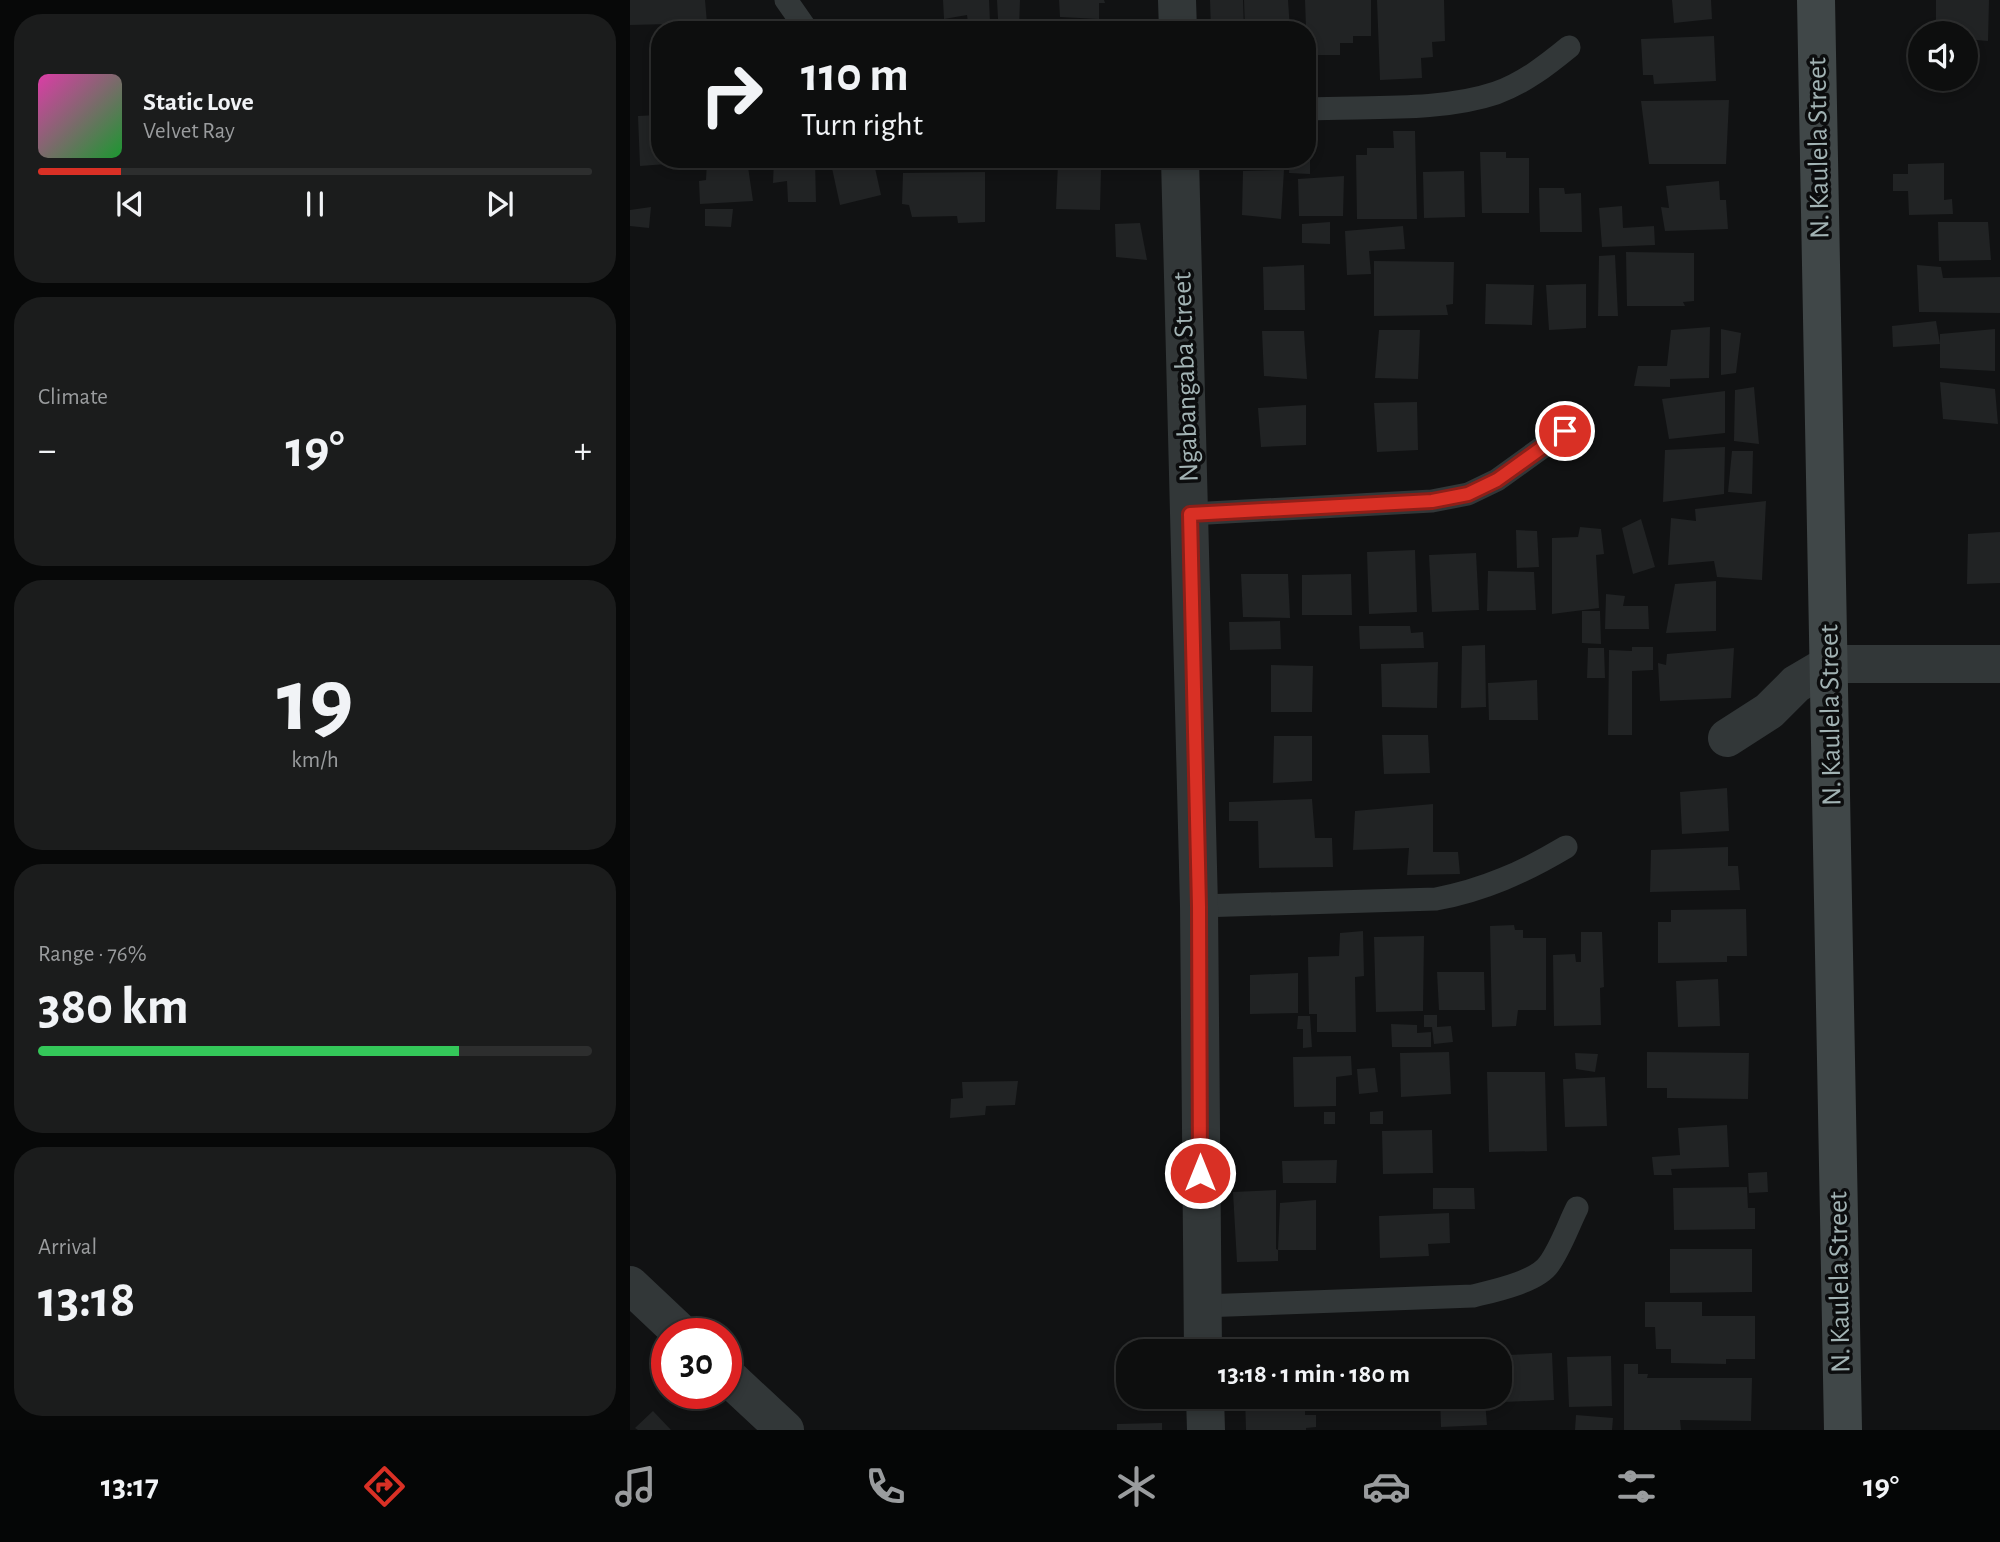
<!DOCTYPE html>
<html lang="en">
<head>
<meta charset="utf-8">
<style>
  :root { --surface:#0d0e0e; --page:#1b1c1c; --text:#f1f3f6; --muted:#9a9c9e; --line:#2d2e2e; --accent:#d93025 }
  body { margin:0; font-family:"Alegreya Sans",sans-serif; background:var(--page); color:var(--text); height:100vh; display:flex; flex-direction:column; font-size:26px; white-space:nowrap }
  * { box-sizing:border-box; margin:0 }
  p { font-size:23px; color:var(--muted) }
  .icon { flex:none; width:38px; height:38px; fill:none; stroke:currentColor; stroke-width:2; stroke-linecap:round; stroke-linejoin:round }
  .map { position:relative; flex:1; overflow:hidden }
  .panel { display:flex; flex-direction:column; gap:14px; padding:14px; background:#070808; width:630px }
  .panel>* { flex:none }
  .hud { position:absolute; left:21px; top:21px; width:665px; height:147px; border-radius:28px; box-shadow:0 4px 10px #0003,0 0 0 2px var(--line); background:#0d0e0e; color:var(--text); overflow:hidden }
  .controls { position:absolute; left:1278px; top:21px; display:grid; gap:14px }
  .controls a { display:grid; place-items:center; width:70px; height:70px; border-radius:50%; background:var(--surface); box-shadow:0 4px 10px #0003,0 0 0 2px var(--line); font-size:35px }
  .speed { position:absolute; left:21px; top:1318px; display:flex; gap:14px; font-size:35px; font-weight:700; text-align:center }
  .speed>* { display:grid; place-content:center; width:91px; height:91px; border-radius:50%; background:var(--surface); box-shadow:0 4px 10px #0003,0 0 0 2px var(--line); line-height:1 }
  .speed .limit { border:10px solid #d22; background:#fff; color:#111 }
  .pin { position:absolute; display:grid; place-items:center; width:60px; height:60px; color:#fff; margin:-30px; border:4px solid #fff; border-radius:50%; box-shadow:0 2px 7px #0007 }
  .me { position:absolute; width:77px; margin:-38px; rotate:0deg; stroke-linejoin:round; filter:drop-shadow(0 0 5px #0008) }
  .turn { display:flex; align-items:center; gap:24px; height:147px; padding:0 35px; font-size:32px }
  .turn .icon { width:91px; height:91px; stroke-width:2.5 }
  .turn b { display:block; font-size:49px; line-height:60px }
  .big { font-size:52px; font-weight:700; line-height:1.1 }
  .panel .card { flex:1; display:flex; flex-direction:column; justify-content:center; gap:10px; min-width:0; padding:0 24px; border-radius:28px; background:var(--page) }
  .panel .dial { align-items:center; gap:0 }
  .dial b { font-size:91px; line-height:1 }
  .song { display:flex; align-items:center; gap:21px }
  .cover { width:84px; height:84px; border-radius:10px; background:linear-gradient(135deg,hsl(320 70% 55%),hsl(130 70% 35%)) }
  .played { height:7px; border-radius:4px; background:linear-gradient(90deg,var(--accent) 15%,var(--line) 15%) }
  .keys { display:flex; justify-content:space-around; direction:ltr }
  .heat { display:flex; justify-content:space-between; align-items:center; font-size:38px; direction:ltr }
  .charge { height:10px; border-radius:5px; background:linear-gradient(90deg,#34c759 76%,var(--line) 0) }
  .trip { position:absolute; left:486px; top:1339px; width:396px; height:70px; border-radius:28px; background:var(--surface); box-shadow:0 4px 10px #0003,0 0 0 2px var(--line); font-weight:700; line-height:70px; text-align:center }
  .menu { display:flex; height:112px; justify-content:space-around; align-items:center; background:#050606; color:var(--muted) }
  .menu .icon { width:49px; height:49px }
  .menu .on { color:var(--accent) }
  .menu b { font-size:32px; color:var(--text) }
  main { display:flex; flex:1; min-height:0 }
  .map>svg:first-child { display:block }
  .building { fill:#212324 }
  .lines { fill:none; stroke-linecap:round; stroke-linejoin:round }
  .lane { stroke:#323738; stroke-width:23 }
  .street { stroke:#323738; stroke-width:38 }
  .secondary { stroke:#404748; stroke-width:38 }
  .route-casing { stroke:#8d1f18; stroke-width:18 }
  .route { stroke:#d93025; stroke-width:12 }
  .labels { text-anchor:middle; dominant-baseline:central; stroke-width:7; stroke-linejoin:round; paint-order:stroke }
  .street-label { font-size:28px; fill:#a2b3b4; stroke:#0c0d0e }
</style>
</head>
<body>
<main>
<section class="panel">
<div class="card">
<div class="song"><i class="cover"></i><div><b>Static Love</b><p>Velvet Ray</p></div></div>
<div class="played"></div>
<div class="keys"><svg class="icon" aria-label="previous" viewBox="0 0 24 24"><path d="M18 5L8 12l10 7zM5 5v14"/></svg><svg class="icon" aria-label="pause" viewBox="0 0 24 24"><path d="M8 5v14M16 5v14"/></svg><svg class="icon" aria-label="next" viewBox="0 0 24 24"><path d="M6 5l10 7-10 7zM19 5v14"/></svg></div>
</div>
<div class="card"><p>Climate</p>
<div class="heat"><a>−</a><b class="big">19°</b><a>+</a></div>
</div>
<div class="card dial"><b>19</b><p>km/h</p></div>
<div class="card"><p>Range · 76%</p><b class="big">380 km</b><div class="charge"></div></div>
<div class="card"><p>Arrival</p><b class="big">13:18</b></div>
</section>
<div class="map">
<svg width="1370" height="1430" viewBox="0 0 1370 1430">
  <rect width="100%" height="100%" fill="#111213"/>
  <g class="building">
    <polygon points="0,0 75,0 77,23 0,25"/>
    <polygon points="313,0 359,0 360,23 338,23 337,15 314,19"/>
    <polygon points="367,0 390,0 389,27 363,28 364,19 368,19"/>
    <polygon points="429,0 474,0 475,3 469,3 469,19 430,17"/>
    <polygon points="580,0 613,0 614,30 581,30"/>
    <polygon points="614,0 658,0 660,30 615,30"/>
    <polygon points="675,0 741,0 741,36 723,36 723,43 710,43 710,55 677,55"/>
    <polygon points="747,0 814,0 815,41 802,42 803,57 791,58 792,78 750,80"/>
    <polygon points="1042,0 1081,0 1082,19 1044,23"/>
    <polygon points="1306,0 1359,0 1358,41 1335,39 1335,33 1306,33"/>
    <polygon points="1084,36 1086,81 1024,84 1023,75 1013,75 1011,39"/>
    <polygon points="24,41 30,41 30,72 22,71"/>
    <polygon points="1099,100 1096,164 1019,164 1011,101"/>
    <polygon points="28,115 30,159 51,159 50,163 10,166 8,116"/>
    <polygon points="763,131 785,131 787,219 727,219 726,155 737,155 737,148 764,148"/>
    <polygon points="677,139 680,140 680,174 659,173 660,159 677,159"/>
    <polygon points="850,152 876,152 876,158 899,158 899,213 852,213"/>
    <polygon points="144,159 185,159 186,202 158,202 157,181 143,183"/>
    <polygon points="200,159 243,159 251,195 210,205"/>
    <polygon points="117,160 123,201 70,204 69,181 76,180 77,161"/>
    <polygon points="446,162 447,169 471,170 470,210 426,209 428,163"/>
    <polygon points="1314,163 1314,200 1322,199 1323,214 1279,215 1278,191 1263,191 1263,174 1278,174 1278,164"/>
    <polygon points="654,170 651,219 612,215 613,171"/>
    <polygon points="834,171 835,217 794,218 793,172"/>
    <polygon points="355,172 355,222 328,223 327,216 282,217 279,205 272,204 273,173"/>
    <polygon points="714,176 713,216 669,216 668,179"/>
    <polygon points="1089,181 1090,200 1096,200 1098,229 1035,231 1031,207 1039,208 1036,186"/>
    <polygon points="909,188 934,188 935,194 951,193 952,232 910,232"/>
    <polygon points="992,206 993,228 1024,226 1025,245 972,247 969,208"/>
    <polygon points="21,207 19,228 0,226 0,210"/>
    <polygon points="75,209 103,209 101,227 75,226"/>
    <polygon points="700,222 700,244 672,243 672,224"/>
    <polygon points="1308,222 1358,222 1361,260 1309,261"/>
    <polygon points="510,223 517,260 486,257 485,224"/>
    <polygon points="773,226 775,249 739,251 741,274 717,275 715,231"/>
    <polygon points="996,252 1064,253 1064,301 1053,302 1055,306 997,306"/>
    <polygon points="985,255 988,316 968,316 969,256"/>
    <polygon points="744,261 824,262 823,304 816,305 818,315 744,316"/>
    <polygon points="674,265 675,310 634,310 633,267"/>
    <polygon points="1287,265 1311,267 1313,278 1370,277 1370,313 1289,312"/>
    <polygon points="856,284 904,285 902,325 855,324"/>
    <polygon points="956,284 956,328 919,330 916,285"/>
    <polygon points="1306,321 1310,344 1263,347 1262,326"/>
    <polygon points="1080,327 1079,378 1040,379 1040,387 1004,386 1008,366 1037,366 1041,330"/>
    <polygon points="1091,329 1111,333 1106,373 1091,375"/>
    <polygon points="1365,329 1365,371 1310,368 1310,334"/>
    <polygon points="749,330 790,330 788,379 745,378"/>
    <polygon points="632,331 674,331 677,379 634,376"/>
    <polygon points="1310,382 1365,389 1368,424 1313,419"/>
    <polygon points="1124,387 1129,444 1104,441 1105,390"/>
    <polygon points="1095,391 1095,433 1039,439 1032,399"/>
    <polygon points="787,402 788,450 747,452 744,403"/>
    <polygon points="676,405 676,445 631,447 628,408"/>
    <polygon points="1095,447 1094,494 1033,502 1035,450"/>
    <polygon points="1102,451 1123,451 1122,494 1098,492"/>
    <polygon points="1136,501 1132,580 1087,577 1084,561 1038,565 1041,518 1066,521 1065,509"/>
    <polygon points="1011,519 1025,567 1003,574 992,528"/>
    <polygon points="950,527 971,529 974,554 966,555 969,608 922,614 922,538 948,537"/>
    <polygon points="886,530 907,531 909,567 887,568"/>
    <polygon points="1370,532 1370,583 1337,584 1338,534"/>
    <polygon points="785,550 787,612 739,614 737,552"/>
    <polygon points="846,553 849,610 802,612 799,555"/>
    <polygon points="858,571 904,572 906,610 857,611"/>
    <polygon points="611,574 658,574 660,618 613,617"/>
    <polygon points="721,574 722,615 672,615 672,575"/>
    <polygon points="1086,581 1086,631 1036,633 1045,584"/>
    <polygon points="976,594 995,596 993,606 1018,606 1019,629 975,629"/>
    <polygon points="952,611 970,611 971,644 952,643"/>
    <polygon points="650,621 651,649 600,650 599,622"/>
    <polygon points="729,626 780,626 781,633 793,632 794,648 730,649"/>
    <polygon points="855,645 856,707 831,708 832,646"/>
    <polygon points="1002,647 1023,647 1023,670 1002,671 1002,735 978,735 979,650 1002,651"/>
    <polygon points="958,648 974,648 975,678 957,678"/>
    <polygon points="1104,648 1101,698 1030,701 1028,663 1036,665 1037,654"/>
    <polygon points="808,662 807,708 752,707 751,664"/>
    <polygon points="641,665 683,666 682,712 641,712"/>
    <polygon points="907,680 908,720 859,720 858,683"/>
    <polygon points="752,735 798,735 800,773 754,774"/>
    <polygon points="644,736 682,736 682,781 643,783"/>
    <polygon points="1097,788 1099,831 1052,834 1050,792"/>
    <polygon points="682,799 685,838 702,838 703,867 629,868 628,821 599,821 599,802"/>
    <polygon points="803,804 803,852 828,852 830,874 777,875 779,848 723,850 725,811"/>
    <polygon points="1098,847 1098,866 1108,866 1110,890 1020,892 1021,850"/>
    <polygon points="1116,909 1117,956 1097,956 1097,962 1028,963 1028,922 1041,922 1041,910"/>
    <polygon points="884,925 885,930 893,930 893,938 916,938 916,1010 888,1010 886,1026 862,1027 860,926"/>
    <polygon points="733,931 734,976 725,977 726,1032 687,1032 687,1014 679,1014 678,957 709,956 710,933"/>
    <polygon points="951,932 972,932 974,987 970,988 971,1025 924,1026 923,955 945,954 946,962 951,962"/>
    <polygon points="794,936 793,1011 746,1012 744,937"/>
    <polygon points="807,972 854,972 855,1010 809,1010"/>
    <polygon points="668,973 668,1013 620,1014 620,975"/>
    <polygon points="1088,979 1090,1026 1048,1027 1046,981"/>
    <polygon points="794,1015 807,1015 807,1027 821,1026 823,1042 804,1044 802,1027 794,1027"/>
    <polygon points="668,1016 680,1016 682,1047 673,1048 673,1029 667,1029"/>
    <polygon points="761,1024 787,1025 787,1033 801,1032 801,1047 762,1047"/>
    <polygon points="819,1052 821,1094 771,1097 770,1053"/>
    <polygon points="1017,1052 1119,1053 1118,1099 1037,1098 1037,1088 1017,1088"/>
    <polygon points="945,1053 968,1054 965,1072 946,1069"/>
    <polygon points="721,1056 722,1075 706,1077 706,1106 664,1107 663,1057"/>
    <polygon points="745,1068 748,1092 729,1094 727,1069"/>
    <polygon points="857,1072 915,1072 917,1151 859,1152"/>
    <polygon points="975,1077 977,1126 935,1127 933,1079"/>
    <polygon points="388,1081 385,1105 356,1106 355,1115 320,1118 321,1099 333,1098 332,1082"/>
    <polygon points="753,1111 753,1124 740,1124 740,1112"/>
    <rect x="694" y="1112" width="11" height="12"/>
    <polygon points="1097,1125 1099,1167 1041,1169 1042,1175 1024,1175 1022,1157 1050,1155 1048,1128"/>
    <polygon points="802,1130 803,1173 753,1174 752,1131"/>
    <polygon points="707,1160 706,1183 653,1183 652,1161"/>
    <polygon points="1137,1172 1138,1192 1119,1193 1118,1173"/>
    <polygon points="1117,1187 1118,1208 1125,1208 1125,1229 1044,1230 1043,1188"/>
    <polygon points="803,1188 844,1188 845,1209 803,1209"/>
    <polygon points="646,1190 646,1249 648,1250 648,1261 607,1262 603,1192"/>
    <polygon points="686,1200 686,1250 648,1250 650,1203"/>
    <polygon points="819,1213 820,1243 798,1244 799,1256 750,1258 749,1216"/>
    <polygon points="1040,1249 1122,1249 1122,1292 1040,1293"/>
    <polygon points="1015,1302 1072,1302 1072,1316 1125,1316 1125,1359 1096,1359 1096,1364 1041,1363 1041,1349 1026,1349 1025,1327 1015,1327"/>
    <polygon points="922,1353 924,1400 874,1402 872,1377 880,1376 878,1355"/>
    <polygon points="981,1356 982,1406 939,1407 937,1357"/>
    <polygon points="994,1364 1008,1364 1008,1374 1018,1374 1017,1378 1122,1378 1121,1421 1050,1420 1051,1430 994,1430"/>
    <polygon points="615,1396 675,1396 675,1415 686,1415 686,1427 676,1428 676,1430 616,1430"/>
    <polygon points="685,1396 735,1396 735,1408 685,1409"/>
    <polygon points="747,1396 800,1396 800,1410 747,1409"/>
    <polygon points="810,1396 833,1396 833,1402 855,1401 857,1425 811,1427"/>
    <polygon points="23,1411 41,1430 8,1430 5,1428"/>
    <polygon points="946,1415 983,1418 982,1430 945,1430"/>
    <polygon points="532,1423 532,1430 487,1430 487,1424"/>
  </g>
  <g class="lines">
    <g class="lane">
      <polyline points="156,0 177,30"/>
      <path d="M677,109c60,-3 133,3 189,-16 28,-10 51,-28 73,-46"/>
      <polyline points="560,514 802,501 838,494 867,480 935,431"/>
      <path d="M569,906l237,-7c48,-9 88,-27 130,-52"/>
      <path d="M571,1306l272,-10c20,-5 64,-14 76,-32 12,-17 19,-38 28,-56"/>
    </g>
    <g class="street">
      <polyline points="547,0 548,30"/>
      <polyline points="550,159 569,906 573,1351"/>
      <polyline points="1097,738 1139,711 1166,684 1200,664 1370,664"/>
      <polyline points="0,1285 52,1334"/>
      <polyline points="96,1375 155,1430"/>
      <polyline points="575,1396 576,1430"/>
    </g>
    <polyline class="secondary" points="1186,0 1213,1430"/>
  </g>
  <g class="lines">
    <g class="route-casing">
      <polyline id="route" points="570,1173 569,906 560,514 802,501 838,494 867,480 935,431"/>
    </g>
    <use href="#route" class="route"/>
  </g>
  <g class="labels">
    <g class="street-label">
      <text transform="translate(1189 148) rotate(-91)">N. Kaulela Street</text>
      <text transform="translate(556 377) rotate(-92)">Ngabangaba Street</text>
      <text transform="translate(1201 715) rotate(-91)">N. Kaulela Street</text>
      <text transform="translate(1210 1282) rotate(-91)">N. Kaulela Street</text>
    </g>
  </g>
</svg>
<div class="controls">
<a><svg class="icon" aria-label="sound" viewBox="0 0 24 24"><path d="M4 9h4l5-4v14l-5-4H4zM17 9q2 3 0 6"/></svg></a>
</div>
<div class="speed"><div class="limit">30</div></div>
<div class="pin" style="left:935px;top:431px;background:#d93025"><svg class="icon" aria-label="arrive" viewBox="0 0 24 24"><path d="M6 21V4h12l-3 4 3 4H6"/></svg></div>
<svg class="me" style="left:570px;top:1173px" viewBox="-20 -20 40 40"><circle r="17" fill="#d93025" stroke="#fff" stroke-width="3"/><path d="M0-11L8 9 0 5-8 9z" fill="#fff"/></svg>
<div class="trip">13:18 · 1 min · 180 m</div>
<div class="hud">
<div class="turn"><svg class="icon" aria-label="right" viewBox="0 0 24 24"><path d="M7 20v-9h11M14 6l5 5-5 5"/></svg><div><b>110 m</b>Turn right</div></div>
</div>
</div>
</main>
<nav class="menu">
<b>13:17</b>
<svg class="icon on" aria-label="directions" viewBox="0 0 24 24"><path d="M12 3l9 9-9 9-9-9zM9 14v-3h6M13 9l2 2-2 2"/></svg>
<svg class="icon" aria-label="music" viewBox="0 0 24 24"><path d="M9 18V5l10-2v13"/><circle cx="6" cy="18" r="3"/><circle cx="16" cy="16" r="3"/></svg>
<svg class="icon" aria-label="phone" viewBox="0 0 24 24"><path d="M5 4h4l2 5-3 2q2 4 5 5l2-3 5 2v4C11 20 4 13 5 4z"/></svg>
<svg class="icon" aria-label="climate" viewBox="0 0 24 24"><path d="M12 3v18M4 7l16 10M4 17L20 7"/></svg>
<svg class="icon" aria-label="car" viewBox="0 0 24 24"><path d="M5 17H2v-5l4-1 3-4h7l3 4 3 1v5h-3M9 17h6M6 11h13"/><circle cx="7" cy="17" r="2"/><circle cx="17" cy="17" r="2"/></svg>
<svg class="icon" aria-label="filters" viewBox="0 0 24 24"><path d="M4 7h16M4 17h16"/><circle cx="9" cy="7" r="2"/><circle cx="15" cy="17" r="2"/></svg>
<b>19°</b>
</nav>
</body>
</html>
